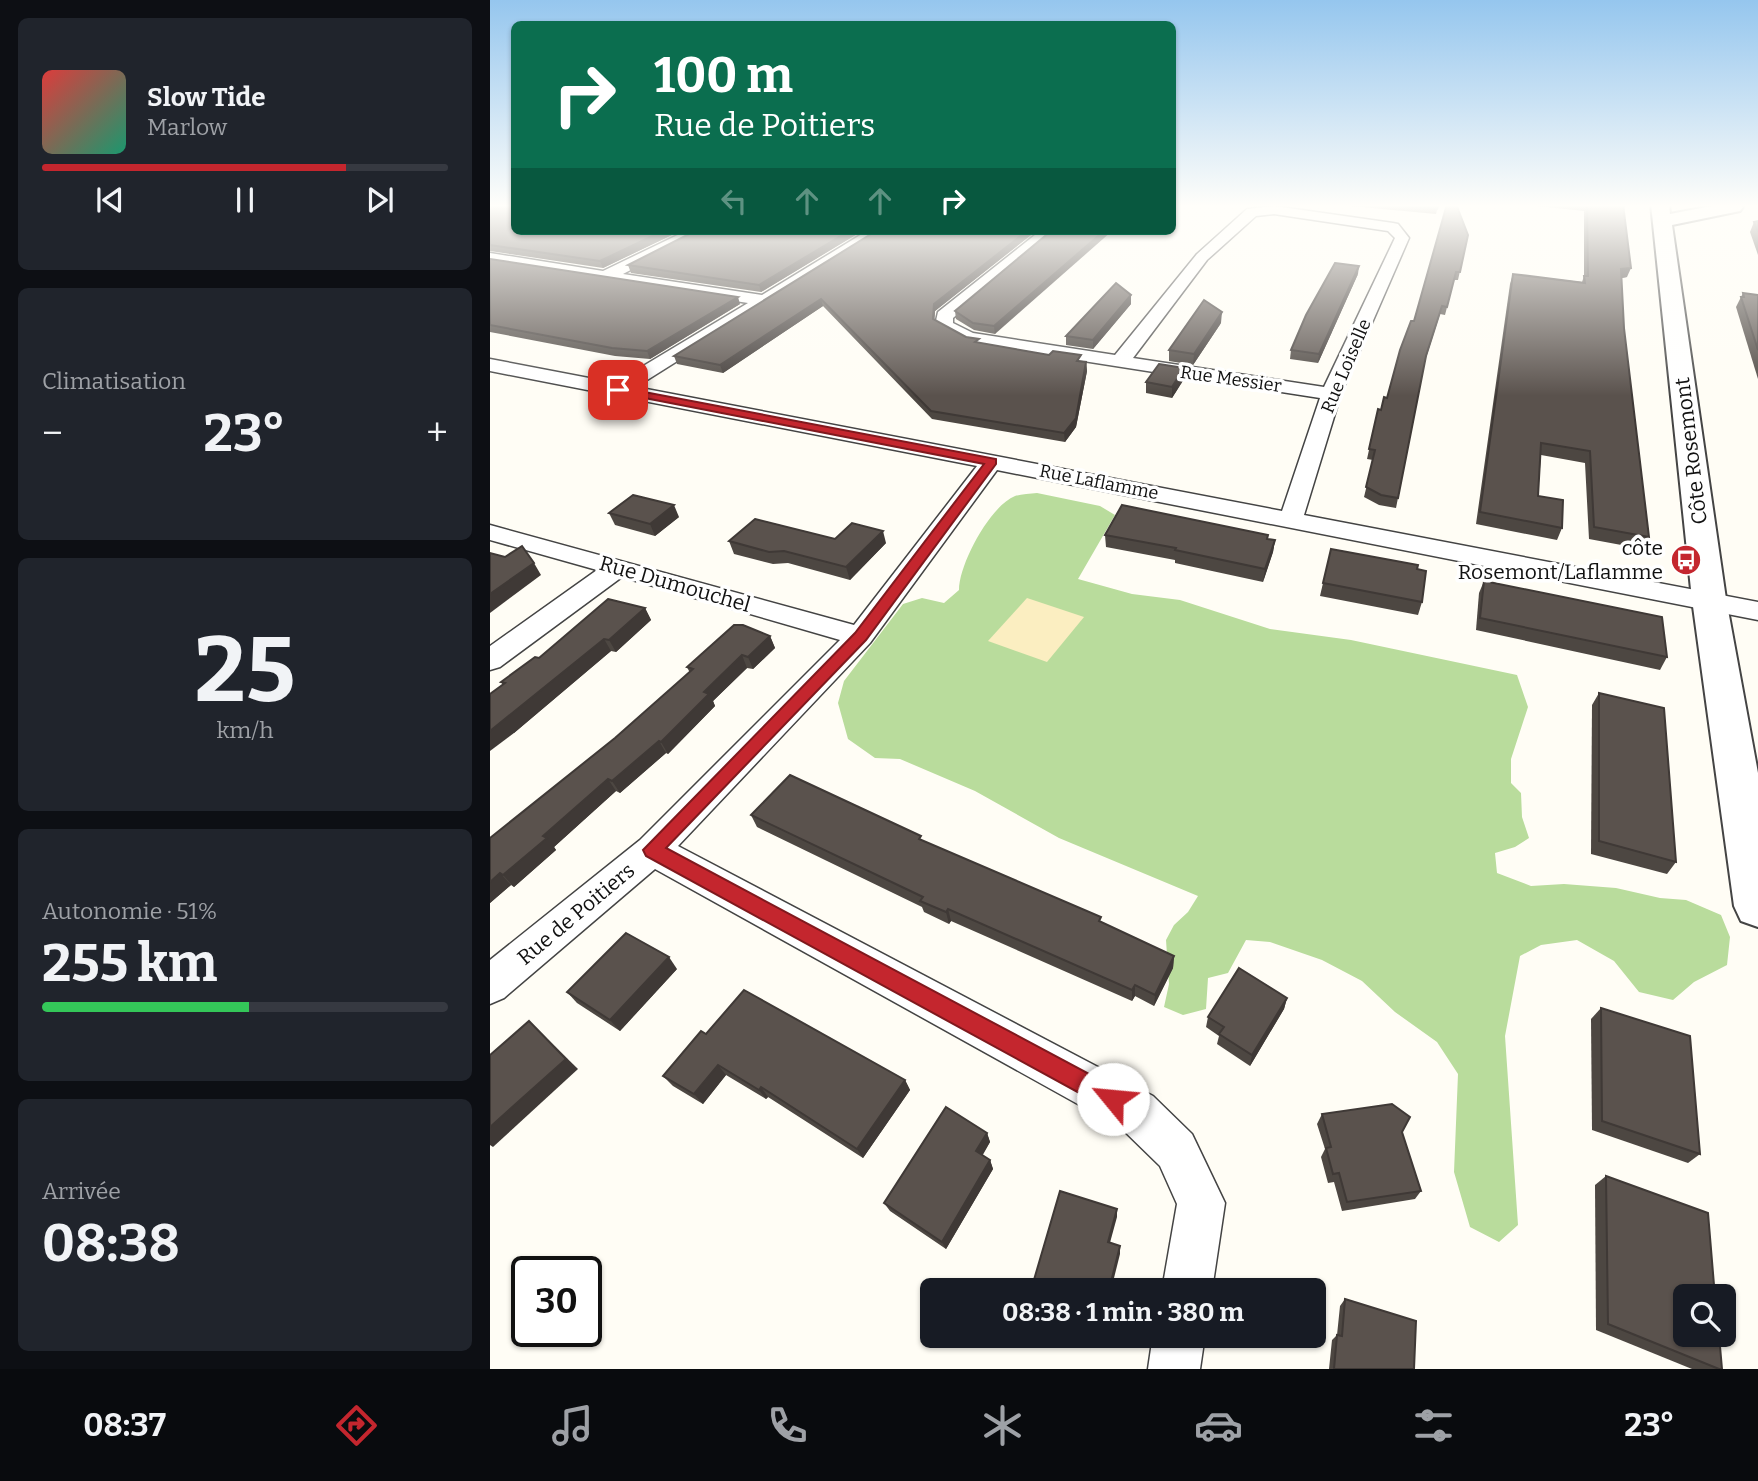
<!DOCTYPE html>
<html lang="fr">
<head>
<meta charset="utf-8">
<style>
  :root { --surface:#171b24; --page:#20242c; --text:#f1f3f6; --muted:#9ea1a6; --line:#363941; --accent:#c4262e }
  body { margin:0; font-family:Bitter,serif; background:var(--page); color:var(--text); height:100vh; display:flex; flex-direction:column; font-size:26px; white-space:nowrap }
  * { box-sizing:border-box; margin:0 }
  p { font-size:23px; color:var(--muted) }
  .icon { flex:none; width:38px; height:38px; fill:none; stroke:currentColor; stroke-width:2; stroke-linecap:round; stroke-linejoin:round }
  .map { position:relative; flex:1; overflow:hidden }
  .side { display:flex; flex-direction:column; gap:18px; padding:18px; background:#0d0f14; width:490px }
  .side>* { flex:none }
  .guide { position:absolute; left:21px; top:21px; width:665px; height:214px; border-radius:10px; box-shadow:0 2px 5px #0004; background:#0b6e4f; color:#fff; overflow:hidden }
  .fabs { position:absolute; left:1183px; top:1284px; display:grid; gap:14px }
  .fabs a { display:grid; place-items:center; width:63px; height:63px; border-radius:10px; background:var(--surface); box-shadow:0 2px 5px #0004; font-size:35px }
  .speed { position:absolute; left:21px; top:1256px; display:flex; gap:14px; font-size:35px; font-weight:700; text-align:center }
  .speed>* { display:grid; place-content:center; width:91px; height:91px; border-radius:50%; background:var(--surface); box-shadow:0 2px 5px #0004; line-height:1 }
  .speed .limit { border:4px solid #111; border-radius:10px; background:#fff; color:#111 }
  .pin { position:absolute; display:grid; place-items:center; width:60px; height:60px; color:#fff; margin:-30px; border-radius:14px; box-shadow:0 4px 10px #0006 }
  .me { position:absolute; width:77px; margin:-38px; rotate:298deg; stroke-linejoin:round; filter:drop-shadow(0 0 5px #0008) }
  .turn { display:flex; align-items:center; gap:24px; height:147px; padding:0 28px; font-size:32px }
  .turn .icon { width:91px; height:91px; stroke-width:2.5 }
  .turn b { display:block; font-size:49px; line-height:60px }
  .lanes { display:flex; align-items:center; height:66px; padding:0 28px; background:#0003; justify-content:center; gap:35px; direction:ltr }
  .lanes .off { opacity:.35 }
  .big { font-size:52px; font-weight:700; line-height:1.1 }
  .side .card { flex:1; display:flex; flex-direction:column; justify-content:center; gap:10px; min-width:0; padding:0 24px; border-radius:10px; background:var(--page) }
  .side .dial { align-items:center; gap:0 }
  .dial b { font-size:91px; line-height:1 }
  .song { display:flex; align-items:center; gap:21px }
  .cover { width:84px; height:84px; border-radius:10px; background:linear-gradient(135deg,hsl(0 70% 55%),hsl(160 70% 35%)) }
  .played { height:7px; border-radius:4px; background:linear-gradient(90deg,var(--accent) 75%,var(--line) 75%) }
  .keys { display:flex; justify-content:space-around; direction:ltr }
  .heat { display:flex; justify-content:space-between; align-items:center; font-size:38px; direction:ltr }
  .charge { height:10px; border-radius:5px; background:linear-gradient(90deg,#34c759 51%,var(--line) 0) }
  .trip { position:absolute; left:430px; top:1278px; width:406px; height:70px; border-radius:10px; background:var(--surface); box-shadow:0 2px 5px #0004; font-weight:700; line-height:70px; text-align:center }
  .dock { display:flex; height:112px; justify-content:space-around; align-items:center; background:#090b0e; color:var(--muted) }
  .dock .icon { width:49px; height:49px }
  .dock .current { color:var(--accent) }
  .dock b { font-size:32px; color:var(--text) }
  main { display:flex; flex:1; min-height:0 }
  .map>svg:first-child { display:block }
  .forest { fill:#b9dc9c }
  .sand { fill:#fbeec1 }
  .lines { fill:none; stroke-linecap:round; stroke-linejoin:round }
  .minor-casing { stroke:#444; stroke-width:3 }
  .tertiary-casing { stroke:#444; stroke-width:4 }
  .minor { fill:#fff; fill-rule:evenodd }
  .tertiary { fill:#fff; fill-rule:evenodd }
  .wall { fill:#4d4742 }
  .shaded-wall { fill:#3f3936 }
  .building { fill:#5a524d; stroke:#3f3936; stroke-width:2 }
  .route { fill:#c4262e; stroke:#7f191e; stroke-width:2 }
  .labels { text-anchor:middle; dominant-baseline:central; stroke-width:7; stroke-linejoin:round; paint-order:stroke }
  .far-street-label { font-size:18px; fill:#111; stroke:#fff }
  .street-label { font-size:21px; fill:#111; stroke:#fff }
  .poi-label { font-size:21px; fill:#111; stroke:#fff; text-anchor:end }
</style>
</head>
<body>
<main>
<section class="side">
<div class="card">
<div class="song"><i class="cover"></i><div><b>Slow Tide</b><p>Marlow</p></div></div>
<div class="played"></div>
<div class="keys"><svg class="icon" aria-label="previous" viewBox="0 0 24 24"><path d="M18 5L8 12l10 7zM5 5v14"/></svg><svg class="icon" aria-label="pause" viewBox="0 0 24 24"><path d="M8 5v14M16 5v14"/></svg><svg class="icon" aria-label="next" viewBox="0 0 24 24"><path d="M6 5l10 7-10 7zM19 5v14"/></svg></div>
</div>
<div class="card"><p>Climatisation</p>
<div class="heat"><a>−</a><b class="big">23°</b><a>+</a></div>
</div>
<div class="card dial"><b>25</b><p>km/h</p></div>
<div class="card"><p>Autonomie · 51%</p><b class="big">255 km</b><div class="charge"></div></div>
<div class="card"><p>Arrivée</p><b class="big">08:38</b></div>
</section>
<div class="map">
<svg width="1268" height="1369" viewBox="0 0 1268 1369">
  <rect width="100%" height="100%" fill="#fffdf5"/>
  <path class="forest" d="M547,493l63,13 15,9 -37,64 54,15 48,6 90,29 81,11 166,35 11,32 -17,52v24l10,10 1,24 7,21 -14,9 -20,6 2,20 34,13 33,-2 52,4 44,10 26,2 35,15 9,22 -3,28 -33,17 -21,18 -34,-8 -25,-31 -37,-21 -36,5 -21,11 -15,80 13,189 -19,17 -29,-15 -16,-55 4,-98 -21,-32 -42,-30 -33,-31 -40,-21 -52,-18 -24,-2 -18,33 -20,5 -2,31 -23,6 -19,-8 5,-23 -3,-44 8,-15 14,-13 10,-16 -139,-58 -84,-47 -75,-32 -25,-1 -27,-19 -10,-36 6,-22 59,-77 19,-6 22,5 15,-13c0,-26 31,-84 56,-94 6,-2 15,-2 22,-3z"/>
  <polygon class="sand" points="537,598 594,617 557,662 498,641"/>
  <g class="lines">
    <g class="minor-casing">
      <g id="minor">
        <path d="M784,206l119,17 5,1 11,14 -68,156 -37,121 454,87v18l-761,-150 -127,173 -192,203 475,250 39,38 33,69 -13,87h-50l15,-86 -17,-38 -39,-38 -466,-259 -151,129 -14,6v-44l150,-120 200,-200 -218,-63 -122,90 -10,3v-24l107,-76 -107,-30v-15l364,100 123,-159 -487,-95v-12l125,24 133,-80 -258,-40v-10l113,18 83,-40h19l-82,43 139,21 105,-64h17l-248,156 646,124 38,-113 -352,-55 -33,-18 3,-13 102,-81h16l-103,87v5l20,10 142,22 82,-101 50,-45zM784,214l114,17 7,7 -71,149 -191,-29 74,-98 49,-44z"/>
        <polygon points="663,1335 715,1335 710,1369 658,1369"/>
      </g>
    </g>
    <g class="tertiary-casing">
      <polygon id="tertiary" points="1161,204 1179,204 1180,214 1232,204 1251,204 1253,207 1250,211 1182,225 1236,599 1268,773 1268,927 1251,921 1244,906 1202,599"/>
    </g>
    <use href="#minor" class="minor"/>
    <use href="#tertiary" class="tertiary"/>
  </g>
  <g class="wall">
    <polygon points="0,204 24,231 190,231 113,268 0,251"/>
    <polygon points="839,204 944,204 948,206 946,214"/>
    <polygon points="1048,204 1133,204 1137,277 1131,278 1134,328 1159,537 1153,549 1099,539 1095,463 1051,455 1048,496 1072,528 1067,540 986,524 1020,284 1023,274 1092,282 1094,276 1094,211 1047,206"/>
    <polygon points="1268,221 1268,255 1260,232 1264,222"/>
    <polygon points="205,231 372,231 271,292 141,273 138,265"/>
    <polygon points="386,231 546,231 445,311 444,320 489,343 596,362 597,371 586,427 575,442 442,419 333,306 233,373 187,364 184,356"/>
    <polygon points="561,231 505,334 484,330 466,319 465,311"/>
    <polygon points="978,235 968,280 964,280 955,315 950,314 935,361 906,508 889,505 874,497 883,460 877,459 888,409 891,410 897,398 924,321"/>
    <polygon points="0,259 250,304 160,359 125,356 0,332"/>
    <polygon points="868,274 828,363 800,359 801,350"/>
    <polygon points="1253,293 1268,295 1268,379 1246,307"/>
    <polygon points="641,295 641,304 603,349 576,345 576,336"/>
    <polygon points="731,323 703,365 679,361 679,350"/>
    <polygon points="694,368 694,379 682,398 656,393 656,382"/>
    <polygon points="119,513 189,517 165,536 125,525"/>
    <polygon points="615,535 777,539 785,540 783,552 773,582 685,563 685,560 616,547"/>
    <polygon points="345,539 396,543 360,580 298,563 283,564 244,554 239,541"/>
    <polygon points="927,569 932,602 928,615 830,596 833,583"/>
    <polygon points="994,581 1177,657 1170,670 986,630 989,593"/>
    <polygon points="155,608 161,620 126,652 121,651 24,733 13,685 11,682 49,658"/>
    <polygon points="280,636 285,648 263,669 257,668 223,701 225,706 178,754 176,753 130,793 126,791 64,847 66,850 24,887 21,885 0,903 0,838 125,738 200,673 197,667"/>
    <polygon points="1109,693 1186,862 1177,874 1101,854 1102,705"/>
    <polygon points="261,815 432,840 684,956 683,968 664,1006 645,996 642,1001 461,921 459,924 434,912 432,907 267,827"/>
    <polygon points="187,969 130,1031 87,1003 77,992"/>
    <polygon points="797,998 794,1009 760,1066 727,1044 729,1036 716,1027 718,1017"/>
    <polygon points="1111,1008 1210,1154 1198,1163 1102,1130 1101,1019"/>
    <polygon points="216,1034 415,1080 420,1090 373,1158 278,1097 276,1099 236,1075 213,1104 183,1086 173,1076"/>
    <polygon points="832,1114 912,1132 931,1191 925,1199 852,1211 844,1182 838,1183 831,1157 835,1149 827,1124"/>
    <polygon points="497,1133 500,1142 492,1155 500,1160 503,1169 456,1249 400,1211 394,1203"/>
    <polygon points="1116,1176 1232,1369 1202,1369 1106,1330 1105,1185"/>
    <polygon points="855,1299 924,1369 839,1369 842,1340 847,1335 850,1306"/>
  </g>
  <g class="shaded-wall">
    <polygon points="173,231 190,231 113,268 110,261"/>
    <polygon points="359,231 372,231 271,292 269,285"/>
    <polygon points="537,231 546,231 445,311 444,327 443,319 444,304"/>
    <polygon points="614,231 622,231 505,334 504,326"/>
    <polygon points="869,266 868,274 828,363 829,354"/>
    <polygon points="1141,268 1137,277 1127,279 1131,269"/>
    <polygon points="641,295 641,304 603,349 603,340"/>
    <polygon points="248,297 250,304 160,359 157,351"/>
    <polygon points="331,299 333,306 233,373 230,365"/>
    <polygon points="732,312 731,323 703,365 704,354"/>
    <polygon points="596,362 597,371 586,427 575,442 574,433"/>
    <polygon points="694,368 694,379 682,398 682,387"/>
    <polygon points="184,505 189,517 165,536 160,524"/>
    <polygon points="393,531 396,543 360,580 356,567"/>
    <polygon points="785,540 783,552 773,582 775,569"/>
    <polygon points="44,563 51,575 0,613 0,594"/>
    <polygon points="155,608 161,620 126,652 119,640"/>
    <polygon points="280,636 285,648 263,669 258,657"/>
    <polygon points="114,639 121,651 24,733 0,751 0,731"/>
    <polygon points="252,655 257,668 223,701 225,706 178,754 171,742 214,692"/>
    <polygon points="169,741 176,753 130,793 122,781"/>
    <polygon points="118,779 126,791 64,847 66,850 24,887 13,875 53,836"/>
    <polygon points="10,873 21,885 0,903 0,882"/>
    <polygon points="458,909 461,921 459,924 456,912"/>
    <polygon points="684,956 683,968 664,1006 665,995"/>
    <polygon points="179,957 187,969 130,1031 120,1020"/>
    <polygon points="645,985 645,996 642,1001 642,990"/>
    <polygon points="797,998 794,1009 760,1066 762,1055"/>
    <polygon points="39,1021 88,1069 3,1147 0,1145 0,1127"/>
    <polygon points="228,1065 236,1075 213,1104 204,1094"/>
    <polygon points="415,1080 420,1090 373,1158 367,1149"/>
    <polygon points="271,1087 278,1097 276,1099 269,1090"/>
    <polygon points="497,1133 500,1142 490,1160 486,1151"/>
    <polygon points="500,1160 503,1169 456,1249 452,1242"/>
    <polygon points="627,1209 627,1217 618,1250 618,1242"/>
    <polygon points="630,1246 630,1254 621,1290 619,1290"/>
  </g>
  <g class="building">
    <polygon points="0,204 24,204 24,231 173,231 110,261 0,245"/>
    <polygon points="892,204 944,204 948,206 947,209"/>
    <polygon points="957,204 966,204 978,235 970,272 966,272 957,307 952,306 936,356 908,498 891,495 876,487 885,450 879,449 888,409 891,410 894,397 897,398 910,350 921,321 924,321"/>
    <polygon points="1097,204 1133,204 1141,268 1131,269 1134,328 1159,537 1104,527 1100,451 1051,443 1048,496 1073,500 1072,528 990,512 1023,274 1095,283 1094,276 1098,276"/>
    <polygon points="1268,221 1268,232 1264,222"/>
    <polygon points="205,231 359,231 269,285 138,265"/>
    <polygon points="386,231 537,231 444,304 443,319 476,337 489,339 485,342 559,355 563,351 591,355 587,361 596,362 586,418 574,433 441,411 331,299 230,365 184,356"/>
    <polygon points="561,231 614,231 504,326 483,323 465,311"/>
    <polygon points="0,259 248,297 157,351 122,348 0,325"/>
    <polygon points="845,263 869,266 829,354 801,350 816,315"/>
    <polygon points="626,283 641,295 603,340 576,336"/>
    <polygon points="1253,293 1268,295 1268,350 1251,297 1254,297"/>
    <polygon points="714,300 732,312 704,354 679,350"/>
    <polygon points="669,364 694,368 682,387 656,382"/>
    <polygon points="143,495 184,505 160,524 119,513"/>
    <polygon points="632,505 778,535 777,539 785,540 775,569 685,550 686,548 615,535"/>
    <polygon points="265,519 345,539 362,523 393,531 356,567 294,551 279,552 239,541"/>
    <polygon points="32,546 44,563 0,594 0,553 15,557"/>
    <polygon points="841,549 928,565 927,569 936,571 932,602 833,583"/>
    <polygon points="994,581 1172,617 1177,657 990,618"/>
    <polygon points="118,599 155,608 119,640 114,639 0,731 0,694 15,683 11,682 45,657 49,658"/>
    <polygon points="244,625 253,625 280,636 258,657 252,655 214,692 219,694 171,742 169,741 122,781 118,779 53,836 57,838 13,875 10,873 0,882 0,838 125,738 203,669 197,667"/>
    <polygon points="1109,693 1174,708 1186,862 1109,841"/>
    <polygon points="300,775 431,836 429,839 611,917 609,921 684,956 665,995 645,985 642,990 458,909 456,912 430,901 433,897 261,815"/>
    <polygon points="136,933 179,957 120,1020 77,992"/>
    <polygon points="749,968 797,998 762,1055 729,1034 734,1027 718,1017"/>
    <polygon points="254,990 415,1080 367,1149 271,1087 269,1090 228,1065 204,1094 173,1076 211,1031 216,1034"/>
    <polygon points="1111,1008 1200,1036 1210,1154 1112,1121"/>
    <polygon points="39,1021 76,1059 0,1127 0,1055"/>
    <polygon points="902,1104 920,1117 912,1132 931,1191 857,1202 849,1173 843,1174 836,1148 841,1147 832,1114"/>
    <polygon points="456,1107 497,1133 486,1151 500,1160 452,1242 394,1203"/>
    <polygon points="1116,1176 1218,1213 1225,1297 1195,1297 1195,1335 1229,1335 1232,1369 1229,1369 1118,1324"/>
    <polygon points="570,1191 627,1209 618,1242 630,1246 619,1290 541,1290"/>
    <polygon points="855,1299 926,1321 924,1369 844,1369 847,1335 852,1336"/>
  </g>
  <linearGradient id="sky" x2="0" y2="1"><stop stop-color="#95c6ee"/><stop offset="0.52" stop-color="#fffefa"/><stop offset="1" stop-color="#fffefa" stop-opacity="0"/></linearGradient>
  <rect width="1268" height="396" fill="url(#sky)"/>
  <polygon class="route" points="128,387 506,459 506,464 376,640 176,848 631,1091 635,1099 631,1107 623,1111 615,1107 156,856 153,850 365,633 494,464 124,392 122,390"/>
  <defs>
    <g id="bus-disc" transform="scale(1.575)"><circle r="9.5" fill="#c4262e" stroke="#fff"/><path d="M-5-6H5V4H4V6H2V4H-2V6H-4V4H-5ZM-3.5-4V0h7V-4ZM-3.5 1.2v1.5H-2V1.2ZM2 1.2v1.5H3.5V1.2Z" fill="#fff"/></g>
  </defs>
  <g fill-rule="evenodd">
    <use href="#bus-disc" x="1196" y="560"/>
  </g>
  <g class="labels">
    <g class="far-street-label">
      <text transform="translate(856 366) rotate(-67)">Rue Loiselle</text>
      <text transform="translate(741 379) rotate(8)">Rue Messier</text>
      <text transform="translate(609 482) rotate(11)">Rue Laflamme</text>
    </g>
    <g class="street-label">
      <text transform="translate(1201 451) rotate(-97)">Côte Rosemont</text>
      <text transform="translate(185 584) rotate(16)">Rue Dumouchel</text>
      <text transform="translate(86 914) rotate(-40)">Rue de Poitiers</text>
    </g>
    <g class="poi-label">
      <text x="1173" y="548">côte<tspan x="1173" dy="24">Rosemont/Laflamme</tspan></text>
    </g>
  </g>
</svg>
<div class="fabs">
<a><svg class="icon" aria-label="search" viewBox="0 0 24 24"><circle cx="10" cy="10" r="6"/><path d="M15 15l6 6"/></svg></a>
</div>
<div class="speed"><div class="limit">30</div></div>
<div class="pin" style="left:128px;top:390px;background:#d93025"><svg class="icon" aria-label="arrive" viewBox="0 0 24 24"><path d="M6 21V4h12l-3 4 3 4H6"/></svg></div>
<svg class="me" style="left:623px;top:1099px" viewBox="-20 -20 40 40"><circle r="19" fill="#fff"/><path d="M0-13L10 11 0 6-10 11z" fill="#c4262e"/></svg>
<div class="trip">08:38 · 1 min · 380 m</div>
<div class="guide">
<div class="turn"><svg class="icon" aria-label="right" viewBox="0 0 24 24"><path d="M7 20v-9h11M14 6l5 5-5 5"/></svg><div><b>100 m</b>Rue de Poitiers</div></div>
<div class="lanes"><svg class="icon off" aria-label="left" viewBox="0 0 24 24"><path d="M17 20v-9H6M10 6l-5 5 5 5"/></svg><svg class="icon off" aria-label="ahead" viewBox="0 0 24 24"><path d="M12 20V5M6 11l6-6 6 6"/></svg><svg class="icon off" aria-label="ahead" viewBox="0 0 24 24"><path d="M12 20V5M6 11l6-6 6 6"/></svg><svg class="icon" aria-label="right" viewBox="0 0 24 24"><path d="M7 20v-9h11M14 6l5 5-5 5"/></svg></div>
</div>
</div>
</main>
<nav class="dock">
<b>08:37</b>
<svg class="icon current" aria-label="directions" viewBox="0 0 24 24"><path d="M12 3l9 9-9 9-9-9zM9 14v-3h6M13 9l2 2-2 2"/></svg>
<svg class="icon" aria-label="music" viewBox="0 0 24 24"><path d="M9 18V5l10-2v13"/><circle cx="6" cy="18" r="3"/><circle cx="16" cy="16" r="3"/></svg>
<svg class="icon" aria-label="phone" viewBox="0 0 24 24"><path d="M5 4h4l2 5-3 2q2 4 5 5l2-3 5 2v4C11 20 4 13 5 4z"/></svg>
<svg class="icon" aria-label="climate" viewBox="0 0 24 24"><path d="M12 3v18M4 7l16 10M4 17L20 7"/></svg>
<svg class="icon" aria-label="car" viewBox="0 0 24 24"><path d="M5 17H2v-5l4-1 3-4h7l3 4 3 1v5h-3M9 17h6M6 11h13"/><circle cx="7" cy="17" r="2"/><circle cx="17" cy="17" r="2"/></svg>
<svg class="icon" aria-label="filters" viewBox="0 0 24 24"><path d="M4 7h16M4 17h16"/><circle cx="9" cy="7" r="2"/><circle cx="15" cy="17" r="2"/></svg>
<b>23°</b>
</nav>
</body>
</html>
